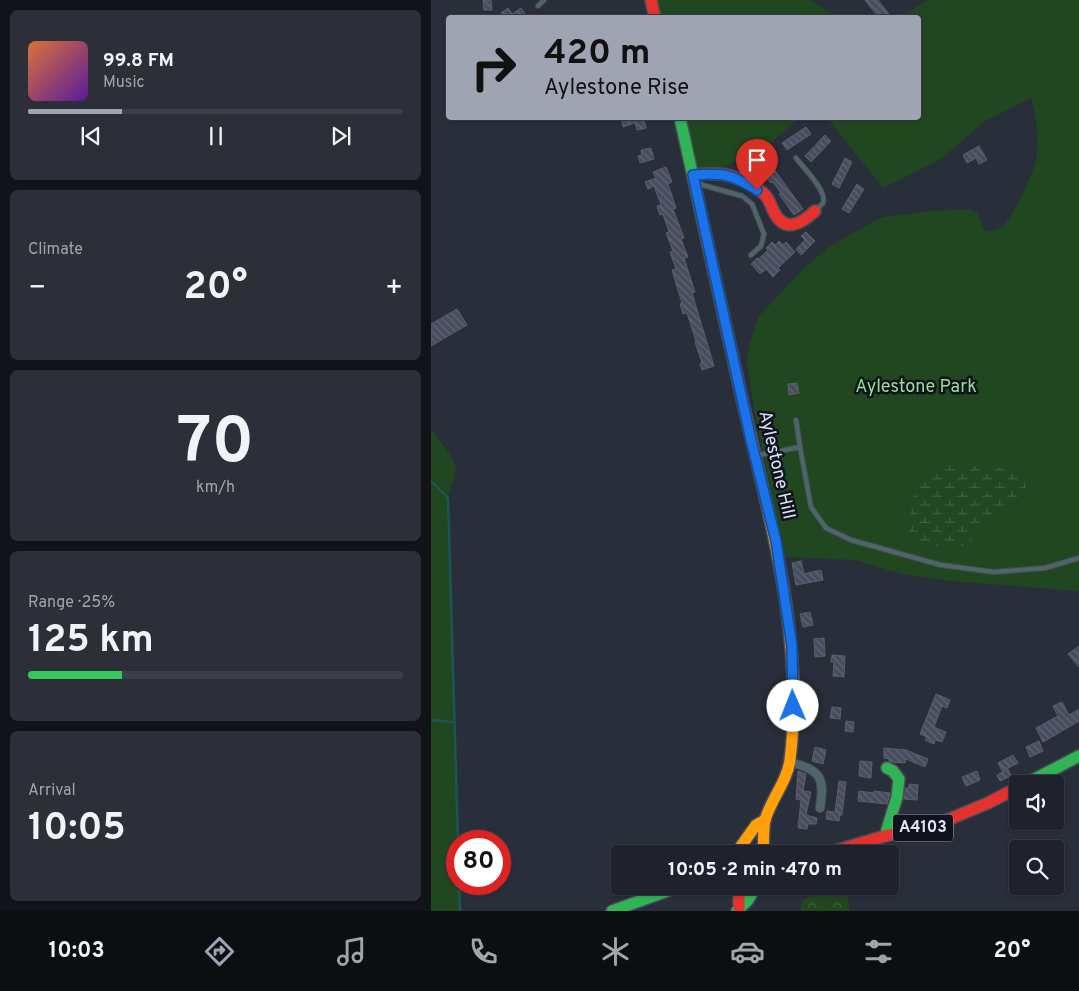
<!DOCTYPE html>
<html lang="en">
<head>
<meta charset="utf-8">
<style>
  :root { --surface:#1f222c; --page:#2c2f38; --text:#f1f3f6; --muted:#a1a4a9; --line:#3c3f48; --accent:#9fa4b3 }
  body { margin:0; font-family:Overpass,sans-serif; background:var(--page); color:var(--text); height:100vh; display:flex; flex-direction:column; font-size:19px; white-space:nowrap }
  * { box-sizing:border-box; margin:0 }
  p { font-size:16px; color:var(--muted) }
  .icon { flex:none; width:28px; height:28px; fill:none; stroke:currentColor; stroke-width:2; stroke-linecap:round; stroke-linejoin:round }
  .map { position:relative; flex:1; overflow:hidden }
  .panel { display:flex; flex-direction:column; gap:10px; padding:10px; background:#111318; width:431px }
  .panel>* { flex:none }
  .banner { position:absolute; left:15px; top:15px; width:475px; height:105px; border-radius:5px; box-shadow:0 1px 4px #0004,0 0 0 1px var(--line); background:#9fa4b3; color:#111; overflow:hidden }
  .buttons { position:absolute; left:578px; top:775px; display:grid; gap:10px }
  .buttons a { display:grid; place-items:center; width:55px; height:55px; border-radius:5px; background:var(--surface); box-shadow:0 1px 4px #0004,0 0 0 1px var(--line); font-size:25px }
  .speed { position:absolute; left:15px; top:830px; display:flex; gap:10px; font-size:25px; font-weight:700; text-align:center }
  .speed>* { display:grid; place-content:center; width:65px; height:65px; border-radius:50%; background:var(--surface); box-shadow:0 1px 4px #0004,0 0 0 1px var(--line); line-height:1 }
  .speed .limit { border:8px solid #d22; background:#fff; color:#111 }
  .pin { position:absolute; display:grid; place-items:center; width:42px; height:42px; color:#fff; margin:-51px -21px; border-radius:50% 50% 50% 0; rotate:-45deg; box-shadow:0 0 5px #0007 }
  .pin .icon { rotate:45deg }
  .me { position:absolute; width:55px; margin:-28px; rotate:359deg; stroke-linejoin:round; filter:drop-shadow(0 0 4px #0008) }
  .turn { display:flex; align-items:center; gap:18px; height:105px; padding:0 15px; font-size:22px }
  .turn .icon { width:65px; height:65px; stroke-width:2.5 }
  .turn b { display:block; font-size:35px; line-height:42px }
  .big { font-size:38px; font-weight:700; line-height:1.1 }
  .panel .tile { flex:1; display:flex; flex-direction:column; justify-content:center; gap:8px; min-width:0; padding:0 18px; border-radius:8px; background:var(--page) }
  .panel .dial { align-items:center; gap:0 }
  .dial b { font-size:65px; line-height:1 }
  .song { display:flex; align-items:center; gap:15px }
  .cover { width:60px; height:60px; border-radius:8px; background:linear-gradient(135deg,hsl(20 70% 55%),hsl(270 70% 35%)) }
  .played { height:5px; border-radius:2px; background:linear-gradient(90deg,var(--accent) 25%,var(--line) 25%) }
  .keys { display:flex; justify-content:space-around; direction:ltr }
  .heat { display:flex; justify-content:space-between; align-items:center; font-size:28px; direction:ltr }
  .charge { height:8px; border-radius:4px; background:linear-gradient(90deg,#34c759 25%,var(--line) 0) }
  .trip { position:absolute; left:180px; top:845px; width:288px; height:50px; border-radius:5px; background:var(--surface); box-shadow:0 1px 4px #0004,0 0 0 1px var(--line); font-weight:700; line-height:50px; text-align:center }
  .menu { display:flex; height:80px; justify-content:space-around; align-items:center; background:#0c0e12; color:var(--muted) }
  .menu .icon { width:35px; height:35px }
  .menu .on { color:var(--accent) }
  .menu b { font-size:22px; color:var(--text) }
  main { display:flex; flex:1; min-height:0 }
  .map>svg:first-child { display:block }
  .green { fill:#204720 }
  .forest { fill:url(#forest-crowns) }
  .wetland { fill:url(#wetland-marsh) }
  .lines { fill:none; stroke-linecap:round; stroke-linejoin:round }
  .stream { stroke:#1b5657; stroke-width:2.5 }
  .building { fill:url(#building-back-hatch); stroke:#5b5f6a }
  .lane-casing { stroke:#484c57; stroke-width:6 }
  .street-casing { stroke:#484c57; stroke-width:10 }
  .fast-casing { stroke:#484c57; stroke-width:14 }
  .slow-casing { stroke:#484c57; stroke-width:14 }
  .jam-casing { stroke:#484c57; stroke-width:14 }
  .lane { stroke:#4f6569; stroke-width:4 }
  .street { stroke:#4f6569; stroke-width:8 }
  .fast { stroke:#30b455; stroke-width:11 }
  .slow { stroke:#ff9f0a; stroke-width:11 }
  .jam { stroke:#e5322d; stroke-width:11 }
  .route-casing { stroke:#114b97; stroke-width:12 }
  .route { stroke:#1a73e8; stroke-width:9 }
  .labels { text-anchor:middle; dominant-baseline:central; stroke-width:5; stroke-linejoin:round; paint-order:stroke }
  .shield { fill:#10131e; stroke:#a0a5b4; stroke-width:1 }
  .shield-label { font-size:16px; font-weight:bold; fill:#dee4f4 }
  .park-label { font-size:18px; fill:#96e18f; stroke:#10131e }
  .street-label { font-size:18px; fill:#dee4f4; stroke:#10131e }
</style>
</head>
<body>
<main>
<section class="panel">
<div class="tile">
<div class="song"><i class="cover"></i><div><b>99.8 FM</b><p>Music</p></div></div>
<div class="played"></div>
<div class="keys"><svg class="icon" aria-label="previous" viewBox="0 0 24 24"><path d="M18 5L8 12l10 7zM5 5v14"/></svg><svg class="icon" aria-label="pause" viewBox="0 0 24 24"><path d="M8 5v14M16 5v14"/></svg><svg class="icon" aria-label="next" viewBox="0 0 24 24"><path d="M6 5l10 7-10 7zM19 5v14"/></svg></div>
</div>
<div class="tile"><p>Climate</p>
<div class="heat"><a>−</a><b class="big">20°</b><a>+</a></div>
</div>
<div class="tile dial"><b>70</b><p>km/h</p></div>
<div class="tile"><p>Range · 25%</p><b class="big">125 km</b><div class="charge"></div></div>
<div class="tile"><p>Arrival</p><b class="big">10:05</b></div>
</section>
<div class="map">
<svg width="648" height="911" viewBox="0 0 648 911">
  <defs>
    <pattern id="forest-crowns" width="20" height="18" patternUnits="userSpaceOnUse" patternTransform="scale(1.25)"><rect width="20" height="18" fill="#204720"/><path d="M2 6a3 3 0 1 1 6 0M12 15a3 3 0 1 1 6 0" fill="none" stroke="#406141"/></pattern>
    <pattern id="wetland-marsh" width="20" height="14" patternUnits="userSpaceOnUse" patternTransform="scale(1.25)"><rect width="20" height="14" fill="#204720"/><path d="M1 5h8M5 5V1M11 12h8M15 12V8" fill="none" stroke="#406141"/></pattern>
    <pattern id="building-back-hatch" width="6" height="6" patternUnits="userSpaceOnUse" patternTransform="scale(1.25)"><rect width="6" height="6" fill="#474c5e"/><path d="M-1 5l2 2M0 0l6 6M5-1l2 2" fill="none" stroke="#616676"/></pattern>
  </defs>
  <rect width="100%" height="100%" fill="#292e3b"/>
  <g class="green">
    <polygon points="226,0 379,0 406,17 230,17"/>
    <path d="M498,0h150v591l-129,-10 -48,-7 -47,-14 -71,-3 -30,-149 -7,-45 1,-14 10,-32 46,-49 25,-21 27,-16 27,-14 48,-6 38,-2 9,5 7,17c6,0 13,-1 18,-5 9,-7 31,-54 33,-66 3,-20 1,-43 -5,-62l-46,23 -44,38 -58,29 -56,-70h92v-100l-21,-1z"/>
    <polygon points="254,118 368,118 336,146 289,169 266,171"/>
    <polygon points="0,429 21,457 25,468 17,498 27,841 26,884 28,884 29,911 0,911"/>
  </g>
  <polygon class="forest" points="398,891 416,896 419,911 370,911 371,901 381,895"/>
  <path class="wetland" d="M510,465l77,3 7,11 1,13c-15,17 -22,18 -43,25l-13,26 -14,5 -39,-5 -7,-8c0,-15 1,-39 8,-52 4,-9 14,-14 23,-18z"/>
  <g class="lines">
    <g class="stream">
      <polyline points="0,481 17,498 27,841"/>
      <polyline points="0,720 23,722"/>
      <polyline points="28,884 29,911"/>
    </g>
  </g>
  <g class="building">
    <polygon points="52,0 60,0 61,10 53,10"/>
    <polygon points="434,0 447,0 458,14 453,18 448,18"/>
    <polygon points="77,8 81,14 90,8 97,18 74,18 70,13"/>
    <polygon points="190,118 217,118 217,120 213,121 215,128 206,130 204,123 192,127"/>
    <polygon points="375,127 380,134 356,150 351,143"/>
    <polygon points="394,135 400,141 380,162 374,156"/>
    <polygon points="548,146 556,160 548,164 545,158 536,163 532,155"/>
    <polygon points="220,148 223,159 209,163 207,156 211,155 210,150"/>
    <polygon points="331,153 372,209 363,215 348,194 350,193 342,182 340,183 328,167 320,173 314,165"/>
    <polygon points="414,158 421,162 408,188 401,184"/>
    <polygon points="235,167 241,182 237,184 245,208 242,209 253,238 250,239 257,257 253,258 264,292 261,293 283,366 271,370 269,364 271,363 264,342 265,341 256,313 252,314 249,304 251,303 241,270 245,269 239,252 242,251 235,233 238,232 232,214 229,215 226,206 230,205 223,186 217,189 214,182 225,178 222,172"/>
    <polygon points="426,184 433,189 418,213 411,209"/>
    <polygon points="375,232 384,241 370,255 365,249 374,240 370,236"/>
    <polygon points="348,241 352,245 355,242 364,252 347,268 349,270 342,277 335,269 329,274 320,264 326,258 328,259 337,250 335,248 341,242 344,245"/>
    <polygon points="26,309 36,325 0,346 0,324"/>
    <polygon points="366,383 368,393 358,395 357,384"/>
    <polygon points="370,561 373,574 390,570 392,580 365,585 361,563"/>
    <polygon points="379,612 382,625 372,627 369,614"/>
    <polygon points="393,638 394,656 384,657 383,639"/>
    <polygon points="648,646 648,667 637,654"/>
    <polygon points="401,655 414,656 413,677 402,676 403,662 400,662"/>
    <polygon points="505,694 519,700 516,708 511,706 503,727 515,732 511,742 504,740 503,744 494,740 496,737 489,734"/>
    <polygon points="631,702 638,715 648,709 648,721 612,742 605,728 627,716 622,706"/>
    <polygon points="401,707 410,708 409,719 399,718"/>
    <polygon points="415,721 423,722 422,732 414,731"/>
    <polygon points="608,741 612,751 599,757 595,747"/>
    <polygon points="384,747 395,750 392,764 381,761"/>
    <polygon points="453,748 475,750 497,759 494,767 475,759 474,763 460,762 458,761 458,759 453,758"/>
    <polygon points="582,755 587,763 571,771 567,763"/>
    <polygon points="429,761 441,762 440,778 428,776"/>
    <polygon points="577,769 580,776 569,781 566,775"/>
    <polygon points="367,771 375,774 372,791 380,792 375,815 386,818 385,824 377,824 376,829 367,828 370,800 365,799"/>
    <polygon points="546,771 549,780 535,786 531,777"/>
    <polygon points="408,781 415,782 411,815 409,815 408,821 395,819 396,811 404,812"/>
    <polygon points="478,784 487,785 486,800 473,799 475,788 478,788"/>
    <polygon points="428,791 443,793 443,791 459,793 456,804 427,801"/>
  </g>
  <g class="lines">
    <g class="lane-casing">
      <g id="lane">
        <polyline points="107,6 113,0"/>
        <path d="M365,158c7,9 32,34 27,45 -1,1 -5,5 -6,6"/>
        <polyline points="268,184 311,196 321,204 333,234 330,246 320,255"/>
        <polyline points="365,420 369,447"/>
        <polyline points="329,455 369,447 380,507 395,528 420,540 510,565 563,572 614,568 648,558"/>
      </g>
    </g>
    <g class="street-casing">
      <path id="street" d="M359,762c31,8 35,16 30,46"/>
    </g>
    <g class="fast-casing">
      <g id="fast">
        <polyline points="249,118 311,399"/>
        <polyline points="594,784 648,756"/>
        <polyline points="454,836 466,797 468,779 462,771 456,768"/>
        <polyline points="181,911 250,886"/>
        <polyline points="306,911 317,900 325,886"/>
      </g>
    </g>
    <g class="slow-casing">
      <g id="slow">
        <path d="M311,399c27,119 63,239 48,361 -3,22 -19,39 -25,60 -2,9 -1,20 -2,30"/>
        <polyline points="308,849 325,825 334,820"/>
      </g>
    </g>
    <g class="jam-casing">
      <g id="jam">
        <polyline points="220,0 224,18"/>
        <path d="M262,175c24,-3 38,-2 60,11 4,3 9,5 12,9 5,5 6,12 9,17 11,22 28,11 41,-1"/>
        <polyline points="393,854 454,836 502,826 557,803 586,788"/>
        <polyline points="308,886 308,908"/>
      </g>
    </g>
    <use href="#lane" class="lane"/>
    <use href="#street" class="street"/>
    <use href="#fast" class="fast"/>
    <use href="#slow" class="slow"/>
    <use href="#jam" class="jam"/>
  </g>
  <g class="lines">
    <g class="route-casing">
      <path id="route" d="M326,190c-25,-16 -35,-17 -64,-15l58,265 25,101 16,105 1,60"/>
    </g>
    <use href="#route" class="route"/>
  </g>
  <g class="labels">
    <rect class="shield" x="462" y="814.5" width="60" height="27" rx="4"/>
    <g class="shield-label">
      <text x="492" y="828">A4103</text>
    </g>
    <g class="park-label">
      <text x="485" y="387">Aylestone Park</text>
    </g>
    <g class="street-label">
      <text transform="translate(345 465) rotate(77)">Aylestone Hill</text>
    </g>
  </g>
</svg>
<div class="buttons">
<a><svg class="icon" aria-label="sound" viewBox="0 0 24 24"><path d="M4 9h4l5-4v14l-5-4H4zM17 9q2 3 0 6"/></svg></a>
<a><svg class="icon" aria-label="search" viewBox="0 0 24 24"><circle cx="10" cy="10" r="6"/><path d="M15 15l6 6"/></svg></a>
</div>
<div class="speed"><div class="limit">80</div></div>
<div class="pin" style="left:326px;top:190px;background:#d93025"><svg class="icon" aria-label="arrive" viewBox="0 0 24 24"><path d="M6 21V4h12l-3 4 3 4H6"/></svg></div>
<svg class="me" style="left:362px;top:706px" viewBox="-20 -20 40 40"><circle r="19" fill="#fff"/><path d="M0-13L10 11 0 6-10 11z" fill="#1a73e8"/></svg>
<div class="trip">10:05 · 2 min · 470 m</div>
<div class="banner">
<div class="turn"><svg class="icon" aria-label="right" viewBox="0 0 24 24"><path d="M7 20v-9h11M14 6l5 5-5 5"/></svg><div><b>420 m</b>Aylestone Rise</div></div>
</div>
</div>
</main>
<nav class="menu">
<b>10:03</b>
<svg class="icon on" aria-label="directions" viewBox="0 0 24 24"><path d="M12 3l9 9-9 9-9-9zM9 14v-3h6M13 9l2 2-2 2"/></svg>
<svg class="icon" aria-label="music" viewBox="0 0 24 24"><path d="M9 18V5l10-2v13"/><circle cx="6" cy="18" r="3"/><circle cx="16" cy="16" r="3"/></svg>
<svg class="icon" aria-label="phone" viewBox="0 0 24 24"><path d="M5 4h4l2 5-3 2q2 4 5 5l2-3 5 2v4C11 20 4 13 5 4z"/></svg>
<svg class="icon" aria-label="climate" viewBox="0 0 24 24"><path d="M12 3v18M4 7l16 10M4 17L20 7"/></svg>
<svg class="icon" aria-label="car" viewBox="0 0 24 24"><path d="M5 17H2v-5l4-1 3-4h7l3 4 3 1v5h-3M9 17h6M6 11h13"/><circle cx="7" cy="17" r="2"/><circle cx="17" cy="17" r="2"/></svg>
<svg class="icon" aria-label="filters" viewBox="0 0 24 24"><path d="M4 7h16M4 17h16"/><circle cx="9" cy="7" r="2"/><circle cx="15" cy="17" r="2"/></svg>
<b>20°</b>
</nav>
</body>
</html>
